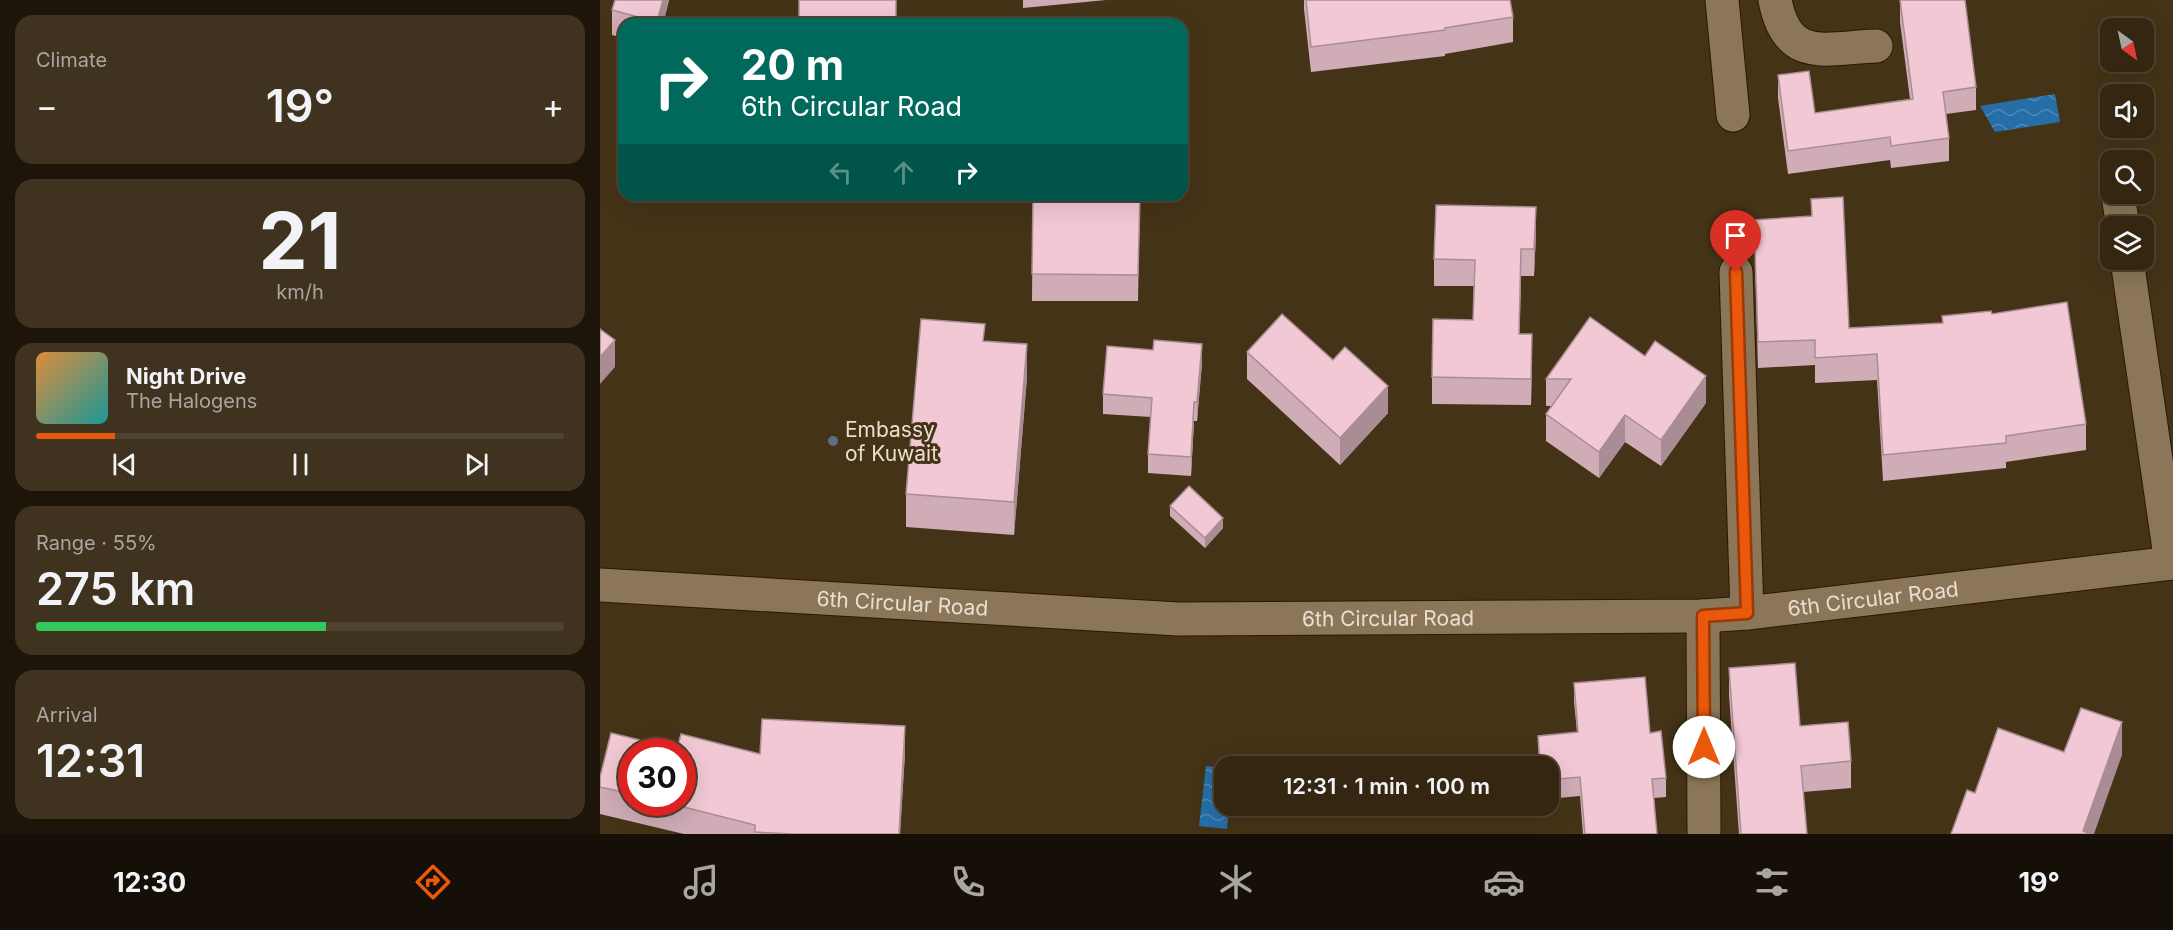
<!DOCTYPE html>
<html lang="en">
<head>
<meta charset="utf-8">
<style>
  :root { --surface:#342611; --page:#3f321f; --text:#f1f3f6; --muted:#a9a59f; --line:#4e4331; --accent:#ea580c }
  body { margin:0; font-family:Inter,sans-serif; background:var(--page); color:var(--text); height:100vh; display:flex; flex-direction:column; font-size:22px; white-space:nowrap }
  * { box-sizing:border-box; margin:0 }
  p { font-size:20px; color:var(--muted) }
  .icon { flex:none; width:33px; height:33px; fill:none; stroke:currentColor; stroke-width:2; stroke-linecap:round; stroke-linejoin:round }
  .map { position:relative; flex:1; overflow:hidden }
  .side { display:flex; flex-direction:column; gap:15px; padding:15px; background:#1d1509; width:600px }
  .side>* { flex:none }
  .hud { position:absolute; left:18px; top:18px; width:570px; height:183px; border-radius:18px; box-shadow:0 6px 24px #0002,0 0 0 2px var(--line); background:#00695c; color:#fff; overflow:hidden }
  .needle { width:39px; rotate:147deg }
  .fabs { position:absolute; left:1500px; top:18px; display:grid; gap:12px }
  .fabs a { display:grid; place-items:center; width:54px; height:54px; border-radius:12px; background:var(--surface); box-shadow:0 6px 24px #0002,0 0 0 2px var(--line); font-size:30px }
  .speed { position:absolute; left:18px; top:738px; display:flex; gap:12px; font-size:30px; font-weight:700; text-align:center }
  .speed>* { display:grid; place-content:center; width:78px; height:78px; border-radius:50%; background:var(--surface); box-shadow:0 6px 24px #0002,0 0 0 2px var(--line); line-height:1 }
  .speed .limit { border:9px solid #d22; background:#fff; color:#111 }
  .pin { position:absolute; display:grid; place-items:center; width:51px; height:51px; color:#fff; margin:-62px -26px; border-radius:50% 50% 50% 0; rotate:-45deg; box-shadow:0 0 6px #0007 }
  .pin .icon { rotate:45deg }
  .me { position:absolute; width:66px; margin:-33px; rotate:0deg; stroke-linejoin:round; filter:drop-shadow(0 0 4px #0008) }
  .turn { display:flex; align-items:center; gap:21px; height:126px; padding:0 24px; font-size:27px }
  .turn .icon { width:78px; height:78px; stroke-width:2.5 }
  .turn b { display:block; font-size:42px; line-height:51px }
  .lanes { display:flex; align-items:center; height:57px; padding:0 24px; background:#0003; justify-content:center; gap:30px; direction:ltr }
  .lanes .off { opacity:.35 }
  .big { font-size:45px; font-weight:600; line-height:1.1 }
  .side .card { flex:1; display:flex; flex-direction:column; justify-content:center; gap:9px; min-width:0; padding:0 21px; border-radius:18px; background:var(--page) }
  .side .dial { align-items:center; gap:0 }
  .dial b { font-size:78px; line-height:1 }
  .song { display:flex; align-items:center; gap:18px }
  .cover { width:72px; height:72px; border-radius:9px; background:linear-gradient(135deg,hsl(30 70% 55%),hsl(180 70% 35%)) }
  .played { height:6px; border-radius:3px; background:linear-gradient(90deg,var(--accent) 15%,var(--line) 15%) }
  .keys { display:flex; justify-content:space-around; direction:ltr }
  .heat { display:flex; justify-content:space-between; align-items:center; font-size:33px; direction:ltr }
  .charge { height:9px; border-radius:4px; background:linear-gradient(90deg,#34c759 55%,var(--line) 0) }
  .trip { position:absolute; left:614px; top:756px; width:345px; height:60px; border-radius:18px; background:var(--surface); box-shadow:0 6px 24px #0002,0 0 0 2px var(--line); font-weight:600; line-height:60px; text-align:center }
  .tab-bar { display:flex; height:96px; justify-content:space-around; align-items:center; background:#150f07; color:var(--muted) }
  .tab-bar .icon { width:42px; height:42px }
  .tab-bar .selected { color:var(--accent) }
  .tab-bar b { font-size:27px; color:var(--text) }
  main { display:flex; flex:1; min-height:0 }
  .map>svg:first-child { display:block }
  .water { fill:url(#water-waves) }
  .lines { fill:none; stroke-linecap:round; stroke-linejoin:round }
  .minor-casing { stroke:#2b1a00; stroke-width:35 }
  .minor { stroke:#8b7659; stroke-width:33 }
  .wall { fill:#cfacb6; fill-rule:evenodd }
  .shaded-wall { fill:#a98c94 }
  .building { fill:#f1c8d4; stroke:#a98c94; stroke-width:1.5 }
  .route-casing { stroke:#983908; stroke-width:15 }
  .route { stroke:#ea580c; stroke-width:10 }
  .service-dot { fill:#5c6f8a; stroke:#453317; stroke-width:2 }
  .labels { text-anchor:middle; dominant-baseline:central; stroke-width:6; stroke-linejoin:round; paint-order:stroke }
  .poi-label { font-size:21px; fill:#eadecf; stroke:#453317; text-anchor:start }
  .street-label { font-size:21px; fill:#eadecf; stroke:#453317 }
</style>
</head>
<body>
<main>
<section class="side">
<div class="card"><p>Climate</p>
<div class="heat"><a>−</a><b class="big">19°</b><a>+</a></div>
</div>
<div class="card dial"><b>21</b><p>km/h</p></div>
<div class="card">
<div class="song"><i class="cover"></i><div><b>Night Drive</b><p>The Halogens</p></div></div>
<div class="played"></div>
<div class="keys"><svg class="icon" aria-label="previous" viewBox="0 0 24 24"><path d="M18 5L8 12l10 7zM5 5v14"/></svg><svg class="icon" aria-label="pause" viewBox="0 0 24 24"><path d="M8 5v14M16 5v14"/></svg><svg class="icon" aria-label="next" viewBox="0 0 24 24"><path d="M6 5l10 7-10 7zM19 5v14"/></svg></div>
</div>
<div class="card"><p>Range · 55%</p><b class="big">275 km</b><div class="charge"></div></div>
<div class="card"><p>Arrival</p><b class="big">12:31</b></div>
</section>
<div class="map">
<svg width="1573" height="834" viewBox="0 0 1573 834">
  <defs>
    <pattern id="water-waves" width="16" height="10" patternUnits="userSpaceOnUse" patternTransform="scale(1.5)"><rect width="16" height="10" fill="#266ea7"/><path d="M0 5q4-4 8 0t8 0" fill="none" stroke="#5089b6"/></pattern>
  </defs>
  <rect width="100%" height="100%" fill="#453317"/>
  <g class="water">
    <polygon points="1455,94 1460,122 1395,132 1380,106"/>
    <polygon points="606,766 624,768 624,806 629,806 627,829 599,826"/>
  </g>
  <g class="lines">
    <g class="minor-casing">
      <g id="minor">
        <polyline points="1122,0 1133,115"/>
        <path d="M1175,0c12,64 50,48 101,46"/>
        <polyline points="1519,202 1523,226"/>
        <polyline points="1527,260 1571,563"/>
        <polyline points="1136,272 1147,613"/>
        <path id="s1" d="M0,585l578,34 525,-3 44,-3 426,-50"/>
        <polyline points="1103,616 1104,834"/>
      </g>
    </g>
    <use href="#minor" class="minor"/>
  </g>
  <g class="wall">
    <polygon points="69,0 63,24 24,24 24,38 12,35 12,10"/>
    <polygon points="296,0 296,24 198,24"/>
    <polygon points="423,0 506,0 423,8"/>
    <polygon points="704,0 910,0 913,17 913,42 845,54 845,56 711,72 704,9"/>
    <polygon points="1300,0 1376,87 1376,110 1346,114 1349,138 1349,161 1291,168 1290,160 1188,174 1178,98 1178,75 1215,113 1310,99 1300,22"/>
    <polygon points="433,195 540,195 538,301 432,301"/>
    <polygon points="1211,199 1249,328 1342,323 1342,316 1392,314 1486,424 1486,450 1406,462 1406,468 1283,481 1277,380 1215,383 1215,365 1158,368 1154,220 1211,216"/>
    <polygon points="936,234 934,276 921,276 919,334 932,361 931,405 832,404 832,377 873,320 874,286 834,286 834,259"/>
    <polygon points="990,317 1106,403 1061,466 1025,442 999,478 946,441 946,414 952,406 946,406 946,379"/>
    <polygon points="385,341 427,377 414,535 306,527 306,494"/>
    <polygon points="647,352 788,413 740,465 647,379"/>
    <polygon points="602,363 597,421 594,421 591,476 548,473 548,454 551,417 503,414 503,394"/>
    <polygon points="570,506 623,528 605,548 570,516"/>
    <polygon points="1129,668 1200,726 1251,761 1251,788 1203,792 1207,834 1139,834 1129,695"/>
    <polygon points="974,683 1050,733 1066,778 1066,797 1054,798 1057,834 983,834 980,796 948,799 948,766 939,766 938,736 977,732 974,702"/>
    <path d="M162,719l143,7v27l-5,81h-216l-84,-20v-37l11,-44 66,16 4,-15 79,20zM32,752h50v50h-50z"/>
  </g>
  <g class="shaded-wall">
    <polygon points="63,0 69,0 63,24 57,24"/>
    <polygon points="936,207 936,234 934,276 934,249"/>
    <polygon points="921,249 921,276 919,361 919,334"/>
    <polygon points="932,334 932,361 931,405 931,379"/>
    <polygon points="15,340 15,367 0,384 0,357"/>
    <polygon points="427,344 427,377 414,535 414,502"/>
    <polygon points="602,344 602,363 597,421 597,402"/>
    <polygon points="1106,376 1106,403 1061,466 1061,440"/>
    <polygon points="788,386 788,413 740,465 740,438"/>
    <polygon points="594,402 594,421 591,476 591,457"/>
    <polygon points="1025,415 1025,442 999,478 999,452"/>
    <polygon points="623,518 623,528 605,548 605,538"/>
    <polygon points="1522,722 1522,755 1494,834 1483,834 1483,831"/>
    <polygon points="305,726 305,753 300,834 299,834"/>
  </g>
  <g class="building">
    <polygon points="15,0 63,0 57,22 12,10"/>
    <polygon points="199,0 296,0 296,22 243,22 243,24 199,24"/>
    <polygon points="706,0 910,0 913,17 845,28 845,30 711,47"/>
    <polygon points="1300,0 1365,0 1376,87 1343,92 1349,138 1291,146 1290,137 1188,151 1178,75 1209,71 1215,113 1313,99"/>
    <polygon points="433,195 540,195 538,275 432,274"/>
    <polygon points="1243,197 1249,328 1343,323 1342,316 1391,311 1392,314 1467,302 1486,424 1406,436 1406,443 1283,455 1277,354 1215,358 1215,340 1158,342 1154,220 1212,216 1211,199"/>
    <polygon points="836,205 936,207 934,249 921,249 919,334 932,334 931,379 832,377 833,319 873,320 875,260 834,259"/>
    <polygon points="682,314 733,360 745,347 788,386 740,438 647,352"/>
    <polygon points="990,317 1045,356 1055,341 1106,376 1061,440 1025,415 999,452 946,414 971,379 946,379"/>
    <polygon points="321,319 385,324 383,341 427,344 414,502 306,494"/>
    <polygon points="0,329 15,340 0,357"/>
    <polygon points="554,340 602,344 597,402 594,402 591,457 548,454 552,398 503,394 507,346 553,350"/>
    <polygon points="589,486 623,518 605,538 570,506"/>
    <polygon points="1195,663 1200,726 1248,722 1251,761 1201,766 1207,834 1141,834 1129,668"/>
    <polygon points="1045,677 1050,733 1061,731 1066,778 1052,779 1057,834 985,834 980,777 948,780 948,766 940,766 938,736 978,732 974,683"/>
    <polygon points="1481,708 1522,722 1483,831 1491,834 1351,834 1367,790 1375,793 1398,728 1464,752"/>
    <polygon points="162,719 305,726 299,834 192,834 155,832 155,825 64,802 82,802 82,752 32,752 32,794 0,787 0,777 11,733 77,749 81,734 160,754"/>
  </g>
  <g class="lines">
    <g class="route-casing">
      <polyline id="route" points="1104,747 1103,616 1147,613 1136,272"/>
    </g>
    <use href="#route" class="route"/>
  </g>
  <circle class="service-dot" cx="233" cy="441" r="6"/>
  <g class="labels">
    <g class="poi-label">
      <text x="245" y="429">Embassy<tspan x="245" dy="24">of Kuwait</tspan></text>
    </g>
    <g class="street-label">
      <text stroke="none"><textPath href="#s1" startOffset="1275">6th Circular Road</textPath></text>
      <text stroke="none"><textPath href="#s1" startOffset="303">6th Circular Road</textPath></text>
      <text stroke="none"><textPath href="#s1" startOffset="789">6th Circular Road</textPath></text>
    </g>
  </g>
</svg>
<div class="fabs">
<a><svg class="needle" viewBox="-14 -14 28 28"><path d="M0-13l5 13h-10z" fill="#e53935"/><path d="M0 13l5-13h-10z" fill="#a9a59f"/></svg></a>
<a><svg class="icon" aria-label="sound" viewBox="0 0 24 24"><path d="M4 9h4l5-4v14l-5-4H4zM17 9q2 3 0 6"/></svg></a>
<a><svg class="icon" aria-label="search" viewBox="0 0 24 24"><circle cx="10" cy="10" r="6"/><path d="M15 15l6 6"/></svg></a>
<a><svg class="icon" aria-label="layers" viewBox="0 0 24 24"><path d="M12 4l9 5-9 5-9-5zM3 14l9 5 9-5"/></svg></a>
</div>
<div class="speed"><div class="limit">30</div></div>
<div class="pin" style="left:1136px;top:272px;background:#d93025"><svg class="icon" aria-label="arrive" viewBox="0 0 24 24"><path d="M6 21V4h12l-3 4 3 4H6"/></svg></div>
<svg class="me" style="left:1104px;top:747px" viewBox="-20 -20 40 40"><circle r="19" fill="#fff"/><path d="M0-13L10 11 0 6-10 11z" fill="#ea580c"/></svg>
<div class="trip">12:31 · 1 min · 100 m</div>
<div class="hud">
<div class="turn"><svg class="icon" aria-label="right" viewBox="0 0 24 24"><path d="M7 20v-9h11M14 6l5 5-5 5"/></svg><div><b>20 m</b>6th Circular Road</div></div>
<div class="lanes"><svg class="icon off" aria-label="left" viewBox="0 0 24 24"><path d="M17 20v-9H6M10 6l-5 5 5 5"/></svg><svg class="icon off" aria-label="ahead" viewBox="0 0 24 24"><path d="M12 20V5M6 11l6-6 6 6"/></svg><svg class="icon" aria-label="right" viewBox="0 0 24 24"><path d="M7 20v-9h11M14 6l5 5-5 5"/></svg></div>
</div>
</div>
</main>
<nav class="tab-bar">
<b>12:30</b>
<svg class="icon selected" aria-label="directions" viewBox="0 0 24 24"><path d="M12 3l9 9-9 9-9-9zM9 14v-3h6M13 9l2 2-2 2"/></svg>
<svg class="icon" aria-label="music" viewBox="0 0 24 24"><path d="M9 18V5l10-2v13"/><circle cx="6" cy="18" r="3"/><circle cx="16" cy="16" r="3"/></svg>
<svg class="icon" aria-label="phone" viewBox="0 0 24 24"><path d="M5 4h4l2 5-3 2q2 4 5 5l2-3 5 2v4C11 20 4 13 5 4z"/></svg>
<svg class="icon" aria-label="climate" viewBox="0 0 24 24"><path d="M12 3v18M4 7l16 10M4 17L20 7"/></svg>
<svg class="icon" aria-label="car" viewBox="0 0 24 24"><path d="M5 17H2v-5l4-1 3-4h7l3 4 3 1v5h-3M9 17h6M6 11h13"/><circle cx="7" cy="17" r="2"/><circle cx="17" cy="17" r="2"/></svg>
<svg class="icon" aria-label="filters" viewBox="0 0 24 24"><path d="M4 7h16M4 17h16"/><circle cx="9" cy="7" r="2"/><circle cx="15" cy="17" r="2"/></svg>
<b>19°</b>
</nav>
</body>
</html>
